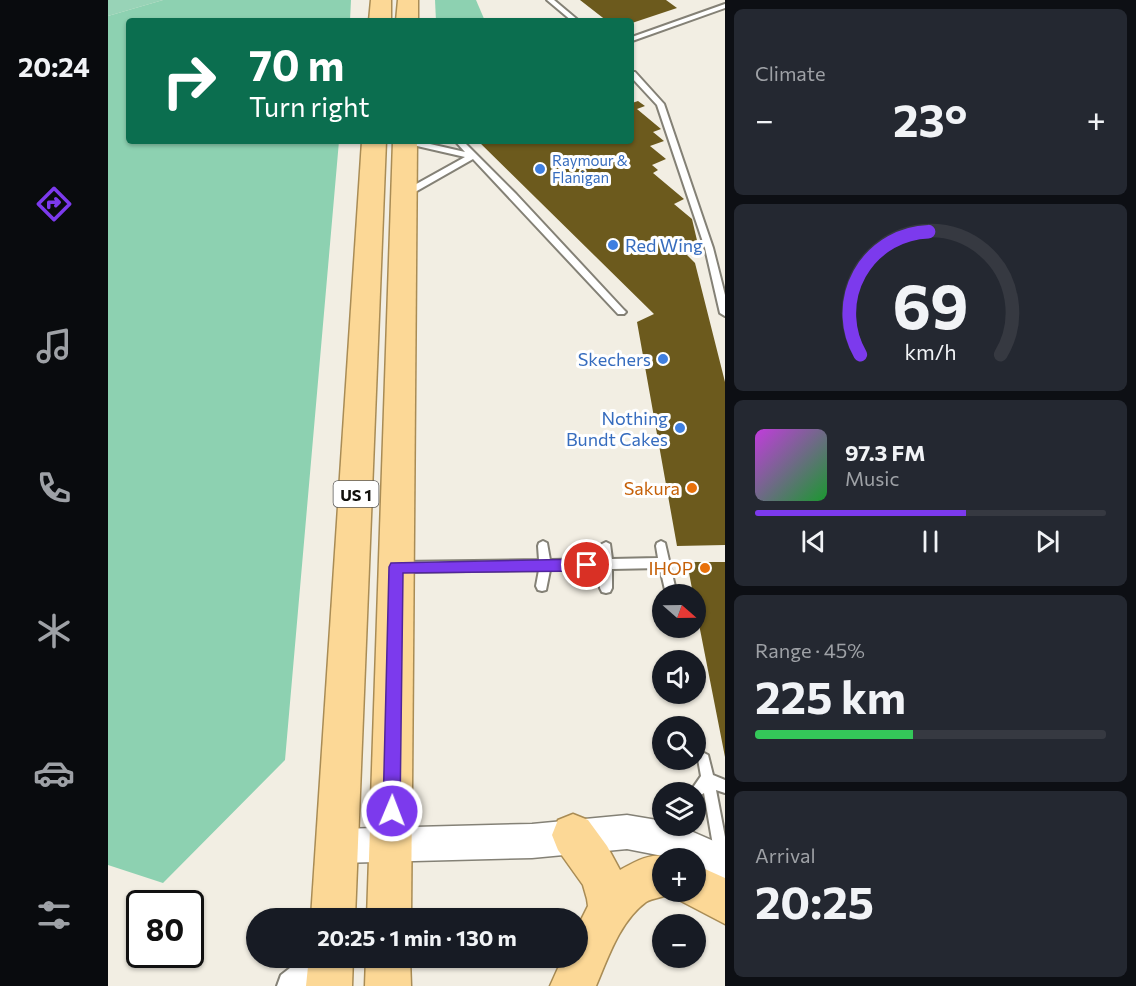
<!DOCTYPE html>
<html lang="en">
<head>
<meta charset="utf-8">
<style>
  :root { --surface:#171b24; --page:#242831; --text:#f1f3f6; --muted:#9ea1a6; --line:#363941; --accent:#7c3aed }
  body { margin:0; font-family:Commissioner,sans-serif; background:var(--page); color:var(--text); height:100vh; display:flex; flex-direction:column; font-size:22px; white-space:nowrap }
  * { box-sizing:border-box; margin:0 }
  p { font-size:20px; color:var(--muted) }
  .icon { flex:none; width:33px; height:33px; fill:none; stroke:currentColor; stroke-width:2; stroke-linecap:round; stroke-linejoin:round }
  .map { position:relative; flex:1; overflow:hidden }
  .sheet { display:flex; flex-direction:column; gap:9px; padding:9px; background:#0d0f14; width:411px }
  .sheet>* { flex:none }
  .hud { position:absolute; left:18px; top:18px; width:508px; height:126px; border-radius:6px; box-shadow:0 2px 4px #0004; background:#0b6e4f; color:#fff; overflow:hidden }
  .needle { width:39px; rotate:110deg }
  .buttons { position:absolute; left:544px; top:584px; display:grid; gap:12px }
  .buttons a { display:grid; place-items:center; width:54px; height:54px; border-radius:50%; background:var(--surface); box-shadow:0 2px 4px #0004; font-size:30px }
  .speed { position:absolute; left:18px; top:890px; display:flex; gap:12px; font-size:30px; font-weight:700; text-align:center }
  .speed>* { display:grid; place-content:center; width:78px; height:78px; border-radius:50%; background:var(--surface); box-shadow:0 2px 4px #0004; line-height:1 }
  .speed .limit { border:3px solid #111; border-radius:9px; background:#fff; color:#111 }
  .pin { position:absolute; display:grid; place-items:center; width:51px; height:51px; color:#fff; margin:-26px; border:3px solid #fff; border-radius:50%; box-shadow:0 2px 6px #0007 }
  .me { position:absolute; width:66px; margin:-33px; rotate:1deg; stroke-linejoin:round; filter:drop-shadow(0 0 4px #0008) }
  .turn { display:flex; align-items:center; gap:21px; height:126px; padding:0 24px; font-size:27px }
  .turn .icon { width:78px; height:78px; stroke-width:2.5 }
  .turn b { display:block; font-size:42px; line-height:51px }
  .big { font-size:45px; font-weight:700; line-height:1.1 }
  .sheet .card { flex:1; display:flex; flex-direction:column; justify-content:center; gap:9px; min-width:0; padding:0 21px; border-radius:9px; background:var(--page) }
  .sheet .dial { align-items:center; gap:0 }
  .dial svg { height:156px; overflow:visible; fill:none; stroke:var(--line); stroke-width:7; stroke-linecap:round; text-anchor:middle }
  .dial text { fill:var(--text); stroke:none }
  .song { display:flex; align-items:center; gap:18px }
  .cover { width:72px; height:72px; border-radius:9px; background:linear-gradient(135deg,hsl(290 70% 55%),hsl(130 70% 35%)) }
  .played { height:6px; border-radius:3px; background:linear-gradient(90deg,var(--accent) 60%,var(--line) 60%) }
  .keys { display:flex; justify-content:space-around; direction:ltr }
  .heat { display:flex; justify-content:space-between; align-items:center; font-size:33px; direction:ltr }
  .charge { height:9px; border-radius:4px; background:linear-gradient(90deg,#34c759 45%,var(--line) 0) }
  .trip { position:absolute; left:138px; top:908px; width:342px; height:60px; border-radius:30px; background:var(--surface); box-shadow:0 2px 4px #0004; font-weight:700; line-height:60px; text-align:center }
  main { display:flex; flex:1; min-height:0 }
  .dock { display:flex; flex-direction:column; width:108px; justify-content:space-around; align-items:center; background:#090b0e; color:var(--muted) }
  .dock .icon { width:42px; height:42px }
  .dock .selected { color:var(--accent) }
  .dock b { font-size:27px; color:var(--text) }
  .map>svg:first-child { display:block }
  .green { fill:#98d3b7 }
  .forest { fill:#8dd1b1 }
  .building { fill:#6c5a1d }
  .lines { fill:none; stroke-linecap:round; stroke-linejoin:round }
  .service-casing { stroke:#848176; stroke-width:4 }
  .minor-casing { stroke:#848176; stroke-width:4 }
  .tertiary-casing { stroke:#848176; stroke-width:3 }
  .trunk-casing { stroke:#a98c55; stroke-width:3 }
  .service { fill:#fff; fill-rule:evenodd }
  .minor { fill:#fff; fill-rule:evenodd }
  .tertiary { fill:#fff; fill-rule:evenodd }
  .trunk { fill:#fcd896; fill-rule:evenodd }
  .route { fill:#7c3aed; stroke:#51269a; stroke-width:1.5 }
  .shop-dot { fill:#3f7fe0; stroke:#fff; stroke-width:2 }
  .food-dot { fill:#e8710a; stroke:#fff; stroke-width:2 }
  .labels { text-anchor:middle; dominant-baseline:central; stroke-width:6; stroke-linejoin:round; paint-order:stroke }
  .far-shop-label { font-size:15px; fill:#366cbe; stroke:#fff; text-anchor:start }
  .shield { fill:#fff; stroke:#595856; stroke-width:1.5 }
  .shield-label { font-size:16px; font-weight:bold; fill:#12110d }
  .shop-label { font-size:18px; fill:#366cbe; stroke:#fff; text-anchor:end }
  .food-label { font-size:18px; fill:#c56008; stroke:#fff; text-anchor:end }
</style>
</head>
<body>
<main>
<nav class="dock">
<b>20:24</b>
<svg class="icon selected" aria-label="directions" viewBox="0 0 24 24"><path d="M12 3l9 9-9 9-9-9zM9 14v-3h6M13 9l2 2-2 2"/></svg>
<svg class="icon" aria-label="music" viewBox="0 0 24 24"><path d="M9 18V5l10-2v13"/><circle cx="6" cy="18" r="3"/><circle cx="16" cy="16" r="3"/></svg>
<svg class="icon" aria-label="phone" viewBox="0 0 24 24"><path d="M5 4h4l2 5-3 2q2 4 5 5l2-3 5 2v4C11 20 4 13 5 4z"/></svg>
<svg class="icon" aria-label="climate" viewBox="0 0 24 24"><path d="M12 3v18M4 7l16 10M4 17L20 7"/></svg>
<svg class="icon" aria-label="car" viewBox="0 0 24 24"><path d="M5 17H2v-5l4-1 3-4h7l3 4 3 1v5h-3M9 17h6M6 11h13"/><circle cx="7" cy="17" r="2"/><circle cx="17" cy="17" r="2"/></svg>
<svg class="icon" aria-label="filters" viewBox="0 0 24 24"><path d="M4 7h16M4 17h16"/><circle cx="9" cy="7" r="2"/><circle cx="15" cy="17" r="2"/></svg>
</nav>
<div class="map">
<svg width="617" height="986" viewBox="0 0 617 986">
  <rect width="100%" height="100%" fill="#f2eee3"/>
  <polygon class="green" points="0,0 55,0 0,16"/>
  <g class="forest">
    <polygon points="55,0 243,0 242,21 21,21 21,141 231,141 177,760 55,883 0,865 0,16"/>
    <polygon points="327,0 368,0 377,21 328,21"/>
  </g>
  <g class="building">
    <polygon points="472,0 558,0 569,8 524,23 524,21 499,21"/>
    <polygon points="530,101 537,106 529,109 553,129 545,132 556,141 542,146 558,159 544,165 550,170 545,173 576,199 566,204 584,219 591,249 579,255 587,263 617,382 617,545 569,546 529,322 546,314 370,141 524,141 524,103"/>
    <polygon points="579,562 617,562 617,757 588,609 588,594 585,594"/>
  </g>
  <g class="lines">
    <g class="service-casing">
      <g id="service">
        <polygon points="439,0 446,0 471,21 464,21"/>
        <polygon points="617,4 617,8 524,41 524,37"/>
        <polygon points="524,72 527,72 556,104 605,248 617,295 617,316 612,313 597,248 549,105 524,78"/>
        <polygon points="295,141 309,141 357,152 347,141 355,141 408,194 516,310 518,312 516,314 510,314 365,159 300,196 294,196 294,192 357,157 296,143"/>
        <polygon points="435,541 439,543 442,560 492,559 494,544 498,542 502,544 504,559 550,558 548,546 549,543 553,541 557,543 568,591 566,594 558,594 552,568 504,569 504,588 502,592 498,593 494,592 492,588 492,569 442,570 438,590 434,591 430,590 428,586 431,570 292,572 288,570 286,567 288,564 292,562 431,560 430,546 431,543"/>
        <polygon points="596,753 600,755 605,775 617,780 617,793 608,790 617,837 617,862 614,864 609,862 607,857 596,793 588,798 588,792 582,792 593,776 590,759 592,755"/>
      </g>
    </g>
    <g class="minor-casing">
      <polygon id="minor" points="196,957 235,957 231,968 208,986 169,986 173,975"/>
    </g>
    <g class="tertiary-casing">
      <polygon id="tertiary" points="519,815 555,821 555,825 569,825 617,846 617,881 588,869 588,858 565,858 519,849 424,858 230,863 218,858 213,846 218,834 230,829 424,824"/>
    </g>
    <g class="trunk-casing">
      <g id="trunk">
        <polygon points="263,0 283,0 283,21 261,21"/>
        <polygon points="290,0 310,0 310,21 288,21"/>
        <polygon points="254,141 278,141 247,918 203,918"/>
        <polygon points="285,141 309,141 303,918 259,918"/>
        <path d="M465,814l15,6 19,26 13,24c14,-8 33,-19 49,-12h-6v33h33v-26l29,13v46l-44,-23 -4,-9c-8,4 -25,6 -31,10 -26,19 -38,56 -50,84h-46l13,-29h15v-31l10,-20 -1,-7 -4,-14 -25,-35 -6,-15 6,-15z"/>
        <polygon points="201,957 245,957 244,986 198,986"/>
        <polygon points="258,957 302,957 303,986 257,986"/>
      </g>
    </g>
    <use href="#service" class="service"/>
    <use href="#minor" class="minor"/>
    <use href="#tertiary" class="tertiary"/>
    <use href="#trunk" class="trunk"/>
  </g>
  <polygon class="route" points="479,559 484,560 486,565 484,569 479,571 295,573 292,811 290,817 284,820 278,817 275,811 281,567 283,563"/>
  <g class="shop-dot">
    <circle cx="432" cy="169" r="6"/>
    <circle cx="505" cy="245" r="6"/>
    <circle cx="555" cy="359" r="6"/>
    <circle cx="572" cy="428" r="6"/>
  </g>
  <g class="food-dot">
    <circle cx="584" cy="488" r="6"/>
    <circle cx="597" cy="568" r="6"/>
  </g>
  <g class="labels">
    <g class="far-shop-label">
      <text x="444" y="160">Raymour &amp;<tspan x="444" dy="17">Flanigan</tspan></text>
    </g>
    <rect class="shield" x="225.5" y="481" width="45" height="26" rx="4.5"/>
    <g class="shield-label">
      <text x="248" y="494">US 1</text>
    </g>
    <g class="shop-label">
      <text x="517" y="245" text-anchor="start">Red Wing</text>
      <text x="543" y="359">Skechers</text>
      <text x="560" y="418">Nothing<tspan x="560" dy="21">Bundt Cakes</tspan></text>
    </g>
    <g class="food-label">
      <text x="572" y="488">Sakura</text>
      <text x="585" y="568">IHOP</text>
    </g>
  </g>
</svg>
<div class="buttons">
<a><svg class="needle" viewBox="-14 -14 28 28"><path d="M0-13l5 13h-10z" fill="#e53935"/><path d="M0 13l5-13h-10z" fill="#9ea1a6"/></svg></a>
<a><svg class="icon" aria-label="sound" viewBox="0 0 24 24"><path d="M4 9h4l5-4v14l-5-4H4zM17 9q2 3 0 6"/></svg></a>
<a><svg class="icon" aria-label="search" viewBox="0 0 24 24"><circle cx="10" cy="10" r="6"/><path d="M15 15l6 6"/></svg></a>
<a><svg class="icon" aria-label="layers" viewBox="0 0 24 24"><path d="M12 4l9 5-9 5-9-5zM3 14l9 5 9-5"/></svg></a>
<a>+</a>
<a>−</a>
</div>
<div class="speed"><div class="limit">80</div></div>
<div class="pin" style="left:479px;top:565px;background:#d93025"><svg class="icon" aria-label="arrive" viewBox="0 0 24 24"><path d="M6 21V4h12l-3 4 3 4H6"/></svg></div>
<svg class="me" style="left:284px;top:811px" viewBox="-20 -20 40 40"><circle r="17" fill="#7c3aed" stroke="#fff" stroke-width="3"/><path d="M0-11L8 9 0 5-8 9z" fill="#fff"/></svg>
<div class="trip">20:25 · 1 min · 130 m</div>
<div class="hud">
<div class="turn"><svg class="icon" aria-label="right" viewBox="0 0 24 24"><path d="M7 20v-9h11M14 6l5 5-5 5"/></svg><div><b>70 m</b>Turn right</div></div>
</div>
</div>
<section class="sheet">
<div class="card"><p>Climate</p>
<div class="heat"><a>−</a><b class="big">23°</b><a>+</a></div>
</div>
<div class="card dial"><svg viewBox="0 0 100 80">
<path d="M14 69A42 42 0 1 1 86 69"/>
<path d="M14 69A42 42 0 0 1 49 6" stroke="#7c3aed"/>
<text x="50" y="56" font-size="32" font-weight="700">69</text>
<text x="50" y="72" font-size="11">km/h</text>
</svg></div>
<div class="card">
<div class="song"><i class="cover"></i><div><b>97.3 FM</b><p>Music</p></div></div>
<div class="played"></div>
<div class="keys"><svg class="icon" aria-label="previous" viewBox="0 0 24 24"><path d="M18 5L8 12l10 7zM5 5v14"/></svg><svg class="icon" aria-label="pause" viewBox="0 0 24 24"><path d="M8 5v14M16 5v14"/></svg><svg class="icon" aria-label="next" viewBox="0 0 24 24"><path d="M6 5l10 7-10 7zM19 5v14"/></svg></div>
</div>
<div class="card"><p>Range · 45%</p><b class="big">225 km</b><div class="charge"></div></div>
<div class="card"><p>Arrival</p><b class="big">20:25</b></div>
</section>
</main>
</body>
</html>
